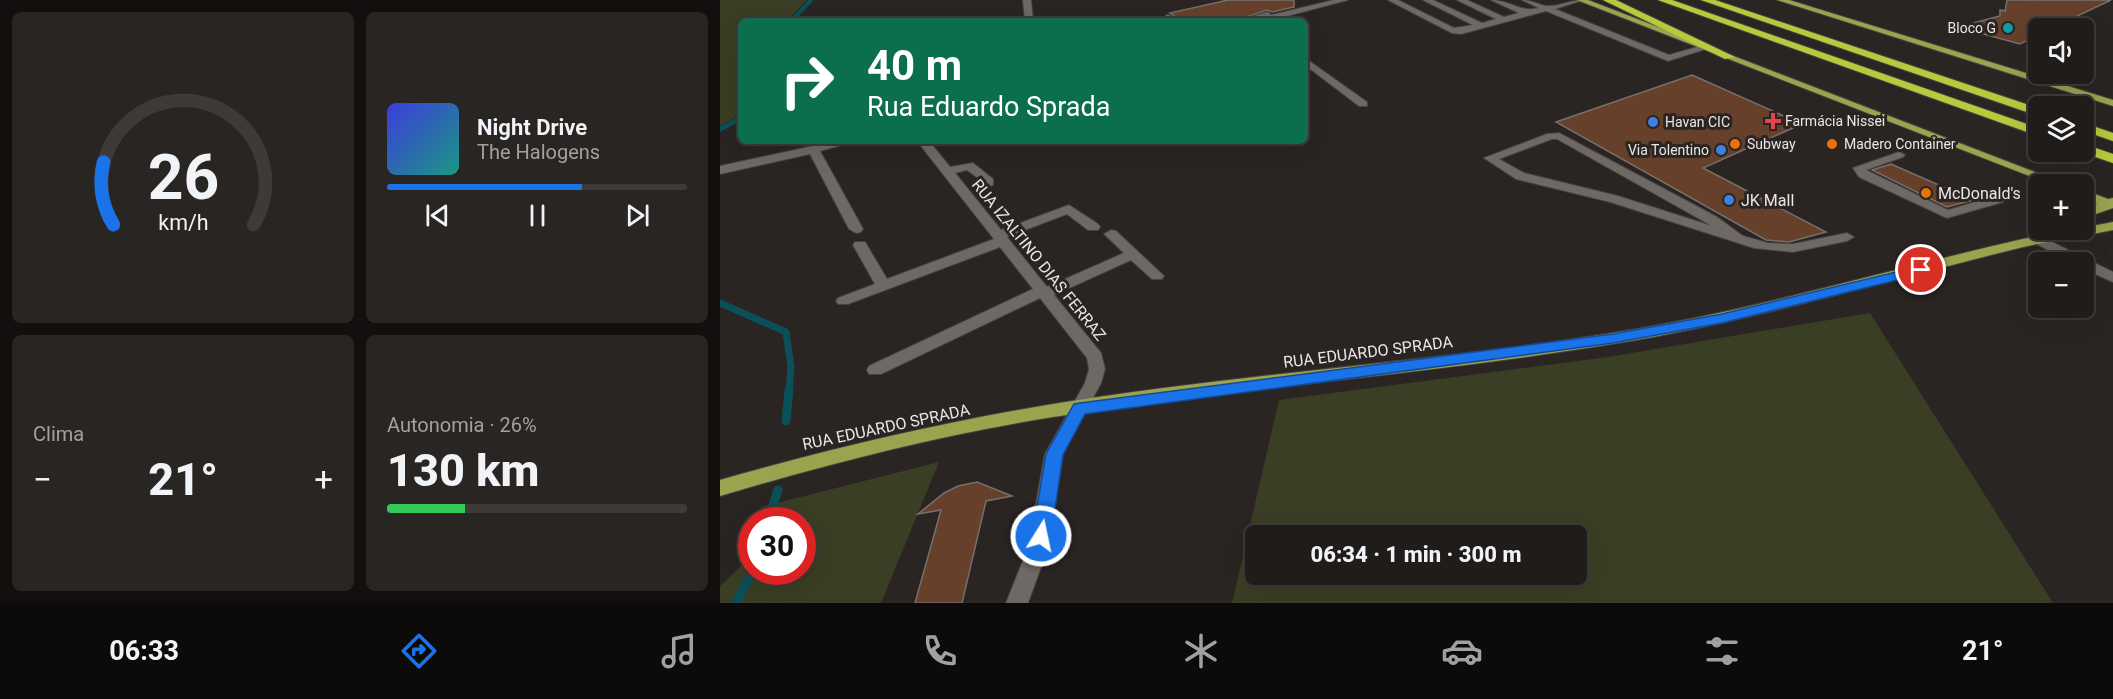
<!DOCTYPE html>
<html lang="pt">
<head>
<meta charset="utf-8">
<style>
  :root { --surface:#201c1a; --page:#282523; --text:#f1f3f6; --muted:#a2a1a2; --line:#3d3a39; --accent:#1a73e8 }
  body { margin:0; font-family:Roboto,sans-serif; background:var(--page); color:var(--text); height:100vh; display:flex; flex-direction:column; font-size:22px; white-space:nowrap }
  * { box-sizing:border-box; margin:0 }
  p { font-size:20px; color:var(--muted) }
  .icon { flex:none; width:33px; height:33px; fill:none; stroke:currentColor; stroke-width:2; stroke-linecap:round; stroke-linejoin:round }
  .map { position:relative; flex:1; overflow:hidden }
  .details { display:flex; flex-direction:column; gap:12px; padding:12px; background:#120f0e; width:720px }
  .details>* { flex:none }
  .guide { position:absolute; left:18px; top:18px; width:570px; height:126px; border-radius:9px; box-shadow:0 6px 24px #0002,0 0 0 2px var(--line); background:#0b6e4f; color:#fff; overflow:hidden }
  .buttons { position:absolute; left:1308px; top:18px; display:grid; gap:12px }
  .buttons a { display:grid; place-items:center; width:66px; height:66px; border-radius:9px; background:var(--surface); box-shadow:0 6px 24px #0002,0 0 0 2px var(--line); font-size:30px }
  .speed { position:absolute; left:18px; top:507px; display:flex; gap:12px; font-size:30px; font-weight:700; text-align:center }
  .speed>* { display:grid; place-content:center; width:78px; height:78px; border-radius:50%; background:var(--surface); box-shadow:0 6px 24px #0002,0 0 0 2px var(--line); line-height:1 }
  .speed .limit { border:9px solid #d22; background:#fff; color:#111 }
  .pin { position:absolute; display:grid; place-items:center; width:51px; height:51px; color:#fff; margin:-26px; border:3px solid #fff; border-radius:50%; box-shadow:0 2px 6px #0007 }
  .me { position:absolute; width:66px; margin:-33px; rotate:10deg; stroke-linejoin:round; filter:drop-shadow(0 0 4px #0008) }
  .turn { display:flex; align-items:center; gap:21px; height:126px; padding:0 30px; font-size:27px }
  .turn .icon { width:78px; height:78px; stroke-width:2.5 }
  .turn b { display:block; font-size:42px; line-height:51px }
  .big { font-size:45px; font-weight:800; line-height:1.1 }
  .details .widget { flex:1; display:flex; flex-direction:column; justify-content:center; gap:9px; min-width:0; padding:0 21px; border-radius:9px; background:var(--page) }
  .details .dial { align-items:center; gap:0 }
  .dial svg { height:156px; overflow:visible; fill:none; stroke:var(--line); stroke-width:7; stroke-linecap:round; text-anchor:middle }
  .dial text { fill:var(--text); stroke:none }
  .song { display:flex; align-items:center; gap:18px }
  .cover { width:72px; height:72px; border-radius:9px; background:linear-gradient(135deg,hsl(240 70% 55%),hsl(170 70% 35%)) }
  .played { height:6px; border-radius:3px; background:linear-gradient(90deg,var(--accent) 65%,var(--line) 65%) }
  .keys { display:flex; justify-content:space-around; direction:ltr }
  .heat { display:flex; justify-content:space-between; align-items:center; font-size:33px; direction:ltr }
  .charge { height:9px; border-radius:4px; background:linear-gradient(90deg,#34c759 26%,var(--line) 0) }
  .details .tiles { flex:1; display:grid; gap:12px; grid-template-columns:repeat(2,1fr) }
  .trip { position:absolute; left:525px; top:525px; width:342px; height:60px; border-radius:9px; background:var(--surface); box-shadow:0 6px 24px #0002,0 0 0 2px var(--line); font-weight:800; line-height:60px; text-align:center }
  .menu { display:flex; height:96px; justify-content:space-around; align-items:center; background:#0d0b0a; color:var(--muted) }
  .menu .icon { width:42px; height:42px }
  .menu .active { color:var(--accent) }
  .menu b { font-size:27px; color:var(--text) }
  main { display:flex; flex:1; min-height:0 }
  .map>svg:first-child { display:block }
  .green { fill:#3a3e24; fill-rule:evenodd }
  .lines { fill:none; stroke-linecap:round; stroke-linejoin:round }
  .stream-far3 { stroke:#0b4f58; stroke-width:4 }
  .stream-far2 { stroke:#0b4f58; stroke-width:5 }
  .stream-far1 { stroke:#0b4f58; stroke-width:7 }
  .stream { stroke:#0b4f58; stroke-width:9 }
  .building { fill:#66402a; stroke:#76706d; stroke-width:1.5 }
  .minor-casing { stroke:#474240; stroke-width:2 }
  .major-casing { stroke:#474240; stroke-width:2 }
  .highway-casing { stroke:#474240; stroke-width:2 }
  .minor { fill:#6f6966; fill-rule:evenodd }
  .major { fill:#9aa34e; fill-rule:evenodd }
  .highway { fill:#b6ca3e; fill-rule:evenodd }
  .route { fill:#1a73e8; stroke:#114b97; stroke-width:1.5 }
  .culture-dot { fill:#0f9aa8; stroke:#2a2522; stroke-width:2 }
  .health-dot { fill:#e0444e; stroke:#2a2522; stroke-width:2 }
  .shop-dot { fill:#3f7fe0; stroke:#2a2522; stroke-width:2 }
  .food-dot { fill:#e8710a; stroke:#2a2522; stroke-width:2 }
  .labels { text-anchor:middle; dominant-baseline:central; stroke-width:6; stroke-linejoin:round; paint-order:stroke }
  .far-poi-label { font-size:14px; fill:#eae6e5; stroke:#2a2522; text-anchor:start }
  .poi-label { font-size:16px; fill:#eae6e5; stroke:#2a2522; text-anchor:start }
  .street-label { font-size:16px; fill:#eae6e5; stroke:#2a2522 }
</style>
</head>
<body>
<main>
<section class="details">
<div class="tiles">
<div class="widget dial"><svg viewBox="0 0 100 80">
<path d="M14 69A42 42 0 1 1 86 69"/>
<path d="M14 69A42 42 0 0 1 9 37" stroke="#1a73e8"/>
<text x="50" y="56" font-size="32" font-weight="700">26</text>
<text x="50" y="72" font-size="11">km/h</text>
</svg></div>
<div class="widget">
<div class="song"><i class="cover"></i><div><b>Night Drive</b><p>The Halogens</p></div></div>
<div class="played"></div>
<div class="keys"><svg class="icon" aria-label="previous" viewBox="0 0 24 24"><path d="M18 5L8 12l10 7zM5 5v14"/></svg><svg class="icon" aria-label="pause" viewBox="0 0 24 24"><path d="M8 5v14M16 5v14"/></svg><svg class="icon" aria-label="next" viewBox="0 0 24 24"><path d="M6 5l10 7-10 7zM19 5v14"/></svg></div>
</div>
<div class="widget"><p>Clima</p>
<div class="heat"><a>−</a><b class="big">21°</b><a>+</a></div>
</div>
<div class="widget"><p>Autonomia · 26%</p><b class="big">130 km</b><div class="charge"></div></div>
</div>
</section>
<div class="map">
<svg width="1393" height="603" viewBox="0 0 1393 603">
  <rect width="100%" height="100%" fill="#2a2522"/>
  <g class="green">
    <polygon points="0,0 87,0 67,21 21,21 21,114 0,126"/>
    <path d="M1150,313l183,290h-821l47,-203 329,-43zM536,536h320v38h-320z"/>
    <polygon points="219,462 161,603 0,603 0,586 20,567 31,535 32,572 82,572 82,520 37,520 41,507"/>
  </g>
  <g class="lines">
    <polyline class="stream-far3" points="71,21 91,0"/>
    <polyline class="stream-far2" points="0,129 21,118"/>
    <polyline class="stream-far1" points="0,303 66,332 71,367 69,391"/>
    <g class="stream">
      <polyline points="66,421 69,390"/>
      <polyline points="48,520 58,490"/>
      <polyline points="16,603 32,572"/>
    </g>
  </g>
  <g class="building">
    <polygon points="508,0 574,0 574,7 552,12 547,10 515,21 462,21 450,13"/>
    <polygon points="1287,0 1391,0 1332,28 1318,28 1318,35 1300,44 1238,27 1280,16 1280,10 1285,11"/>
    <polygon points="972,75 1082,124 983,168 1106,232 1069,242 1046,240 836,122"/>
    <polygon points="1171,164 1253,200 1227,207 1152,170"/>
    <polygon points="257,482 292,496 266,501 242,603 195,603 221,510 198,514 224,493 238,486"/>
  </g>
  <g class="lines">
    <g class="minor-casing">
      <g id="minor">
        <polygon points="303,0 311,0 313,21 305,21"/>
        <polygon points="614,0 628,0 548,21 517,21 548,12 551,15"/>
        <path d="M668,0h10l56,28 19,-3 -50,-25h10l49,23 14,-4 -39,-19h10l37,17 15,-4 -28,-13c18,0 30,13 48,8l-17,-8c10,0 16,5 25,6 10,1 24,-6 36,-6l-28,9 114,46 35,-10 5,3 -41,13 -122,-50 -85,23 -9,-1z"/>
        <polygon points="449,15 460,21 446,19 446,15"/>
        <polygon points="585,58 647,102 647,106 639,106 585,65"/>
        <path d="M839,133l158,84 26,19 25,7 25,1 54,-11 7,4 -7,4 -54,11 -39,-4 -144,-46 -94,-23 -32,-21 63,-24zM832,139h5l155,87 -94,-30 -94,-23 -25,-14z"/>
        <polygon points="116,141 137,141 100,151 143,229 141,232 136,233 129,229 90,154 0,174 0,166"/>
        <polygon points="197,141 209,141 230,167 253,163 273,179 273,185 269,186 247,170 235,173 281,230 349,205 378,224 380,227 378,230 368,230 347,214 287,237 327,287 404,253 384,234 391,230 396,231 444,276 442,279 432,279 411,260 334,295 381,353 385,369 381,383 343,454 328,548 308,603 286,603 308,548 325,454 365,383 369,369 367,358 320,298 161,374 149,374 147,370 149,366 313,289 280,247 128,304 118,304 116,301 118,298 155,284 133,245 135,242 145,242 167,279 274,239"/>
        <polygon points="1179,152 1185,155 1183,157 1146,170 1228,210 1279,195 1285,199 1283,202 1227,218 1139,177 1133,168"/>
        <polygon points="1320,236 1393,272 1393,282 1364,269 1364,262 1350,262 1315,243 1313,240 1315,237"/>
      </g>
    </g>
    <g class="major-casing">
      <g id="major">
        <polygon points="857,0 868,0 1346,184 1330,184"/>
        <polygon points="1057,0 1069,0 1393,100 1393,106"/>
        <polygon points="1364,190 1388,199 1393,198 1393,208 1364,218 1364,210 1377,204 1364,198"/>
        <path d="M1393,222v8c-33,7 -66,11 -98,19 -134,33 -266,73 -403,95 -185,30 -373,44 -559,73 -113,18 -223,46 -333,79v-16c109,-31 215,-56 327,-75 188,-31 378,-42 566,-72 139,-22 274,-63 410,-94 32,-7 60,-11 90,-17z"/>
      </g>
    </g>
    <g class="highway-casing">
      <g id="highway">
        <polygon points="883,0 896,0 1015,57 1005,59"/>
        <polygon points="938,0 952,0 1318,128 1318,136"/>
        <polygon points="981,0 995,0 1318,108 1318,116"/>
        <polygon points="1364,123 1393,133 1393,141 1364,131"/>
        <polygon points="1364,144 1393,154 1393,163 1361,152 1364,152"/>
      </g>
    </g>
    <use href="#minor" class="minor"/>
    <use href="#major" class="major"/>
    <use href="#highway" class="highway"/>
  </g>
  <polygon class="route" points="1201,266 1208,270 1206,273 1002,323 893,343 365,414 343,455 331,536 328,542 321,544 315,542 312,536 326,454 354,404 360,403 893,334 1002,314"/>
  <circle class="culture-dot" cx="1288" cy="28" r="6"/>
  <path class="health-dot" d="M1050 112h6v6h6v6h-6v6h-6v-6h-6v-6h6z"/>
  <g class="shop-dot">
    <circle cx="933" cy="122" r="6"/>
    <circle cx="1001" cy="150" r="6"/>
    <circle cx="1009" cy="200" r="6"/>
  </g>
  <g class="food-dot">
    <circle cx="1015" cy="144" r="6"/>
    <circle cx="1112" cy="144" r="6"/>
    <circle cx="1206" cy="193" r="6"/>
  </g>
  <g class="labels">
    <g class="far-poi-label">
      <text x="1276" y="28" text-anchor="end">Bloco G</text>
      <text x="1065" y="121">Farmácia Nissei</text>
      <text x="945" y="122">Havan CIC</text>
      <text x="1027" y="144">Subway</text>
      <text x="1124" y="144">Madero Container</text>
      <text x="989" y="150" text-anchor="end">Via Tolentino</text>
    </g>
    <g class="poi-label">
      <text x="1218" y="193">McDonald's</text>
      <text x="1021" y="200">JK Mall</text>
    </g>
    <g class="street-label">
      <text transform="translate(319 260) rotate(51)">RUA IZALTINO DIAS FERRAZ</text>
      <text transform="translate(648 352) rotate(-7)">RUA EDUARDO SPRADA</text>
      <text transform="translate(166 427) rotate(-12)">RUA EDUARDO SPRADA</text>
    </g>
  </g>
</svg>
<div class="buttons">
<a><svg class="icon" aria-label="sound" viewBox="0 0 24 24"><path d="M4 9h4l5-4v14l-5-4H4zM17 9q2 3 0 6"/></svg></a>
<a><svg class="icon" aria-label="layers" viewBox="0 0 24 24"><path d="M12 4l9 5-9 5-9-5zM3 14l9 5 9-5"/></svg></a>
<a>+</a>
<a>−</a>
</div>
<div class="speed"><div class="limit">30</div></div>
<div class="pin" style="left:1201px;top:270px;background:#d93025"><svg class="icon" aria-label="arrive" viewBox="0 0 24 24"><path d="M6 21V4h12l-3 4 3 4H6"/></svg></div>
<svg class="me" style="left:321px;top:536px" viewBox="-20 -20 40 40"><circle r="17" fill="#1a73e8" stroke="#fff" stroke-width="3"/><path d="M0-11L8 9 0 5-8 9z" fill="#fff"/></svg>
<div class="trip">06:34 · 1 min · 300 m</div>
<div class="guide">
<div class="turn"><svg class="icon" aria-label="right" viewBox="0 0 24 24"><path d="M7 20v-9h11M14 6l5 5-5 5"/></svg><div><b>40 m</b>Rua Eduardo Sprada</div></div>
</div>
</div>
</main>
<nav class="menu">
<b>06:33</b>
<svg class="icon active" aria-label="directions" viewBox="0 0 24 24"><path d="M12 3l9 9-9 9-9-9zM9 14v-3h6M13 9l2 2-2 2"/></svg>
<svg class="icon" aria-label="music" viewBox="0 0 24 24"><path d="M9 18V5l10-2v13"/><circle cx="6" cy="18" r="3"/><circle cx="16" cy="16" r="3"/></svg>
<svg class="icon" aria-label="phone" viewBox="0 0 24 24"><path d="M5 4h4l2 5-3 2q2 4 5 5l2-3 5 2v4C11 20 4 13 5 4z"/></svg>
<svg class="icon" aria-label="climate" viewBox="0 0 24 24"><path d="M12 3v18M4 7l16 10M4 17L20 7"/></svg>
<svg class="icon" aria-label="car" viewBox="0 0 24 24"><path d="M5 17H2v-5l4-1 3-4h7l3 4 3 1v5h-3M9 17h6M6 11h13"/><circle cx="7" cy="17" r="2"/><circle cx="17" cy="17" r="2"/></svg>
<svg class="icon" aria-label="filters" viewBox="0 0 24 24"><path d="M4 7h16M4 17h16"/><circle cx="9" cy="7" r="2"/><circle cx="15" cy="17" r="2"/></svg>
<b>21°</b>
</nav>
</body>
</html>
